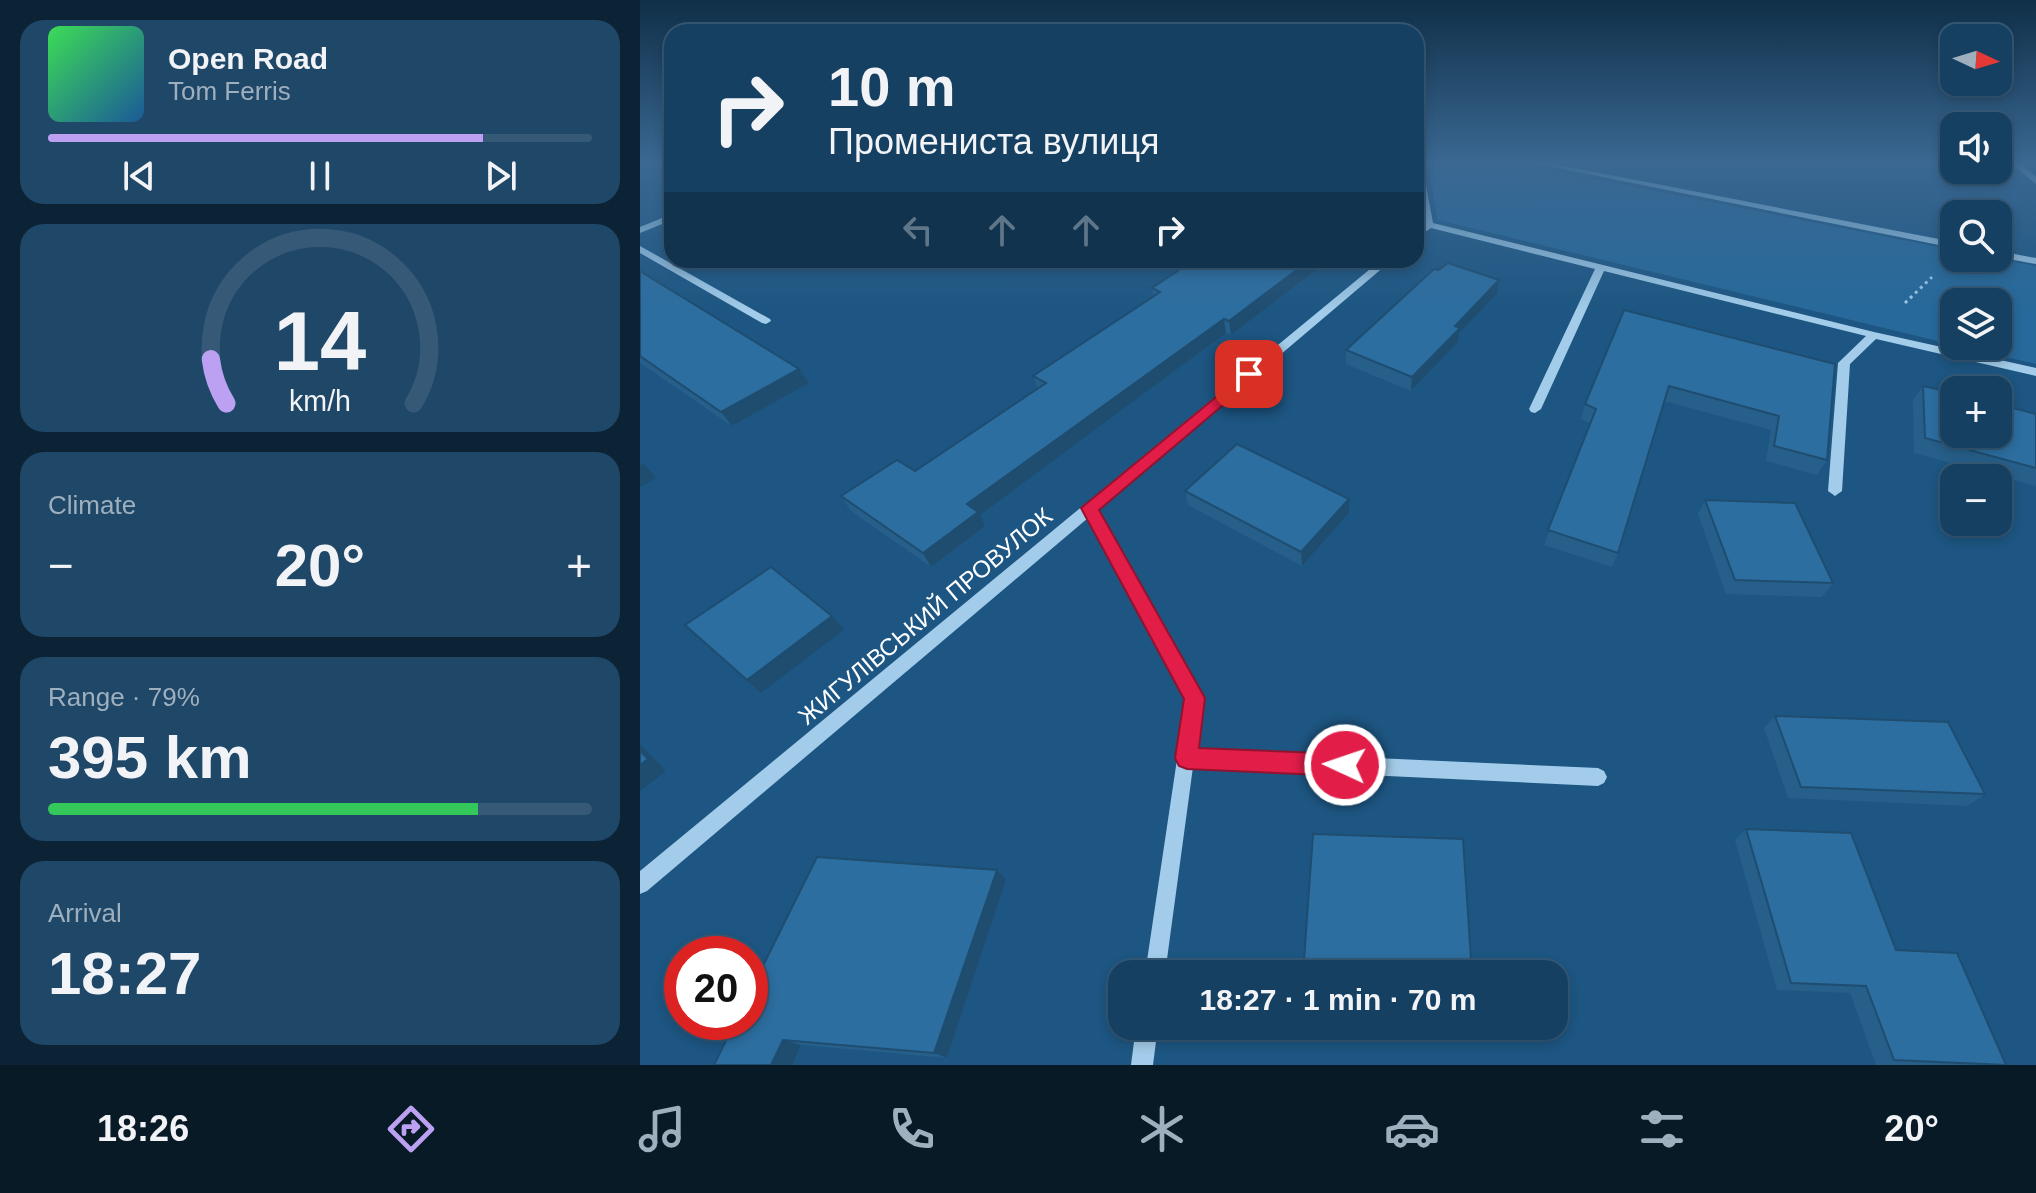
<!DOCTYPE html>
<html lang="en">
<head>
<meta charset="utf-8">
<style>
  :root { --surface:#164062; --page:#1f4768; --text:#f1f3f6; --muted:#9eafbe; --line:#355977; --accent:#bca0f2 }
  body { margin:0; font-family:Arial,sans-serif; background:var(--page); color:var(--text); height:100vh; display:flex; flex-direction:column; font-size:30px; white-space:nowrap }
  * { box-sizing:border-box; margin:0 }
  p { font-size:26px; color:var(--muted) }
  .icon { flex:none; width:44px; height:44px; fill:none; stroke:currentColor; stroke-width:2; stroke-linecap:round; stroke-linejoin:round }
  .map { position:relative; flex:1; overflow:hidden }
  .drawer { display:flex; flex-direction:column; gap:20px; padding:20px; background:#0c2336; width:640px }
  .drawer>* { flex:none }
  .hud { position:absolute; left:24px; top:24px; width:760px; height:244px; border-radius:24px; box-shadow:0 4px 12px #0003,0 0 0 2px var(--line); background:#164062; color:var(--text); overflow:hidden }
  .needle { width:52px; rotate:94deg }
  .tools { position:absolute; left:1300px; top:24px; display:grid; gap:16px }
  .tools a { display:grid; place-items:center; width:72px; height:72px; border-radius:16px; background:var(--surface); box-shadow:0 4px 12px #0003,0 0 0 2px var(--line); font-size:40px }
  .speed { position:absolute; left:24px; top:936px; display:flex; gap:16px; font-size:40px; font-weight:700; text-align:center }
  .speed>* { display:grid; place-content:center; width:104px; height:104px; border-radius:50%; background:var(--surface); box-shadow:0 4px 12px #0003,0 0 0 2px var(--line); line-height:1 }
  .speed .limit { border:12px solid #d22; background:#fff; color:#111 }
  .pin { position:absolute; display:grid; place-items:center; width:68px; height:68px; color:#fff; margin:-34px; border-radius:16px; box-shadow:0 4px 12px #0006 }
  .me { position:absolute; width:88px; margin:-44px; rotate:273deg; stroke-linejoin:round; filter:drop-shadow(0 0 6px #0008) }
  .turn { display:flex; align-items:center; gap:28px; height:168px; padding:0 32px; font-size:36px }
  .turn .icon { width:104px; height:104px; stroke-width:2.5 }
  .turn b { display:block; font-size:56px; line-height:68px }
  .lanes { display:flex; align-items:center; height:76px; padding:0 32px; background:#0003; justify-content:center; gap:40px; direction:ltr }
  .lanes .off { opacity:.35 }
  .big { font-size:60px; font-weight:700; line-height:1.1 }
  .drawer .widget { flex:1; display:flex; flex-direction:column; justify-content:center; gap:12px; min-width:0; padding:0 28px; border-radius:24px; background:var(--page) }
  .drawer .dial { align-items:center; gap:0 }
  .dial svg { height:208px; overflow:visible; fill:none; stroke:var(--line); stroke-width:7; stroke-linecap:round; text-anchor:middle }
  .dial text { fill:var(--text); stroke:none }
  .song { display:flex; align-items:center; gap:24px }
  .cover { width:96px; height:96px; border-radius:12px; background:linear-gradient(135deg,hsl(130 70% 55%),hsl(210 70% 35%)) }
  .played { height:8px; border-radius:4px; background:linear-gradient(90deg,var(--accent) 80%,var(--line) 80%) }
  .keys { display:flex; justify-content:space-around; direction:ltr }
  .heat { display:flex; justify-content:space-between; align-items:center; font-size:44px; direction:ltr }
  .charge { height:12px; border-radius:6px; background:linear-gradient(90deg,#34c759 79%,var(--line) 0) }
  .trip { position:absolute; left:468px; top:960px; width:460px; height:80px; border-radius:24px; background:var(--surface); box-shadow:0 4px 12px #0003,0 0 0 2px var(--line); font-weight:700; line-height:80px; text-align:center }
  .tab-bar { display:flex; height:128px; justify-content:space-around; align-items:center; background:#091a27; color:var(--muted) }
  .tab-bar .icon { width:56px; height:56px }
  .tab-bar .selected { color:var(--accent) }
  .tab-bar b { font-size:36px; color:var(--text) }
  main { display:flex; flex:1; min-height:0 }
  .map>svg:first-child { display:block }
  .green { fill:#26699a }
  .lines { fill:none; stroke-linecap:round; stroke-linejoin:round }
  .path { stroke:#a2cce9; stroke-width:3; stroke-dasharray:3 4; stroke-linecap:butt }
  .minor { fill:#a2cce9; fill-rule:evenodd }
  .wall { fill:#265f8a }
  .shaded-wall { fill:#1f4d70 }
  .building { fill:#2c6ea0; stroke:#1f4d70; stroke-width:2 }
  .route { fill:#e11d48; stroke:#92132f; stroke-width:2 }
  .labels { text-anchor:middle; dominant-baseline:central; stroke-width:8; stroke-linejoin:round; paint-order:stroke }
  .street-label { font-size:24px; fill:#fff; stroke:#1d5682 }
</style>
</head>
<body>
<main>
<section class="drawer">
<div class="widget">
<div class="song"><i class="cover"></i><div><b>Open Road</b><p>Tom Ferris</p></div></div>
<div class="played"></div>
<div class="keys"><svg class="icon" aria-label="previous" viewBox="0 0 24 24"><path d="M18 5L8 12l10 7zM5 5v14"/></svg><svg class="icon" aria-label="pause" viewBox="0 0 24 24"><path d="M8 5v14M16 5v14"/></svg><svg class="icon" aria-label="next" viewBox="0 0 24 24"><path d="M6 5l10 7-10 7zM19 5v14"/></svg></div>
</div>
<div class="widget dial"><svg viewBox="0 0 100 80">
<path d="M14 69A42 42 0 1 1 86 69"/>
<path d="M14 69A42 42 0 0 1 8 52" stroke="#bca0f2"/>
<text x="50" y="56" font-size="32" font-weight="700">14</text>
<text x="50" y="72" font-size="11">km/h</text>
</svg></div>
<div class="widget"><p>Climate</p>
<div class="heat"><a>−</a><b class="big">20°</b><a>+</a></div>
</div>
<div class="widget"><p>Range · 79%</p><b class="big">395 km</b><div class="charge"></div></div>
<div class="widget"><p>Arrival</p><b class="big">18:27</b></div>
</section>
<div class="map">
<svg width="1396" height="1065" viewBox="0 0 1396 1065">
  <rect width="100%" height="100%" fill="#1d5682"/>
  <polygon class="green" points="788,163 871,163 1314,250 1314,258 1355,258 1396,266 1396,364 1318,346 1358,346 1358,302 1314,302 1314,345 798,220"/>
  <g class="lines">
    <polyline class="path" points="1265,303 1292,277"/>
    <g class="minor">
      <polygon points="776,163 782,163 793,223 1234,332 1396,368 1396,376 1236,339 1210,364 1202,491 1195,496 1188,491 1198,363 1226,336 964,271 901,409 895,413 891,412 889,409 955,269 791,228 776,238 776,230 783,225 776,224 776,218 784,220"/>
      <polygon points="893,163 909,163 1314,242 1314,248"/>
      <polygon points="1371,163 1380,163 1396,177 1396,184"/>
      <polygon points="32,214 32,220 0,233 0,227"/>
      <polygon points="0,246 130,319 131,321 126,324 122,323 0,253"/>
      <polygon points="1358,251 1396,258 1396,264 1358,257"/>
      <polygon points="741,260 752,260 457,510 562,698 555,750 958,768 964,771 967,777 964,783 958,786 553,767 525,974 505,974 546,699 448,518 7,891 0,894 0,871"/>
      <polygon points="496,1026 518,1026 513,1065 491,1065"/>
    </g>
  </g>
  <g class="wall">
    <polygon points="554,260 689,260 591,335 586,333 340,515 345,526 291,567 211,511 201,496 275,471 398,388 393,376 513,297 512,288"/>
    <polygon points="0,271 159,369 169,383 92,426 0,363"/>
    <polygon points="857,294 819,333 818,342 771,391 706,364 706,350"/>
    <polygon points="984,310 1195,364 1187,460 1177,475 1126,461 1131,430 1024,401 978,553 972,567 904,545 950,423 941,419 945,404"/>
    <polygon points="1283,386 1396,414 1396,486 1274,453 1273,400"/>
    <polygon points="545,491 709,499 709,513 662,566 548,505"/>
    <polygon points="1065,500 1193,583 1182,597 1086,594 1058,514"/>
    <polygon points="1135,716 1345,794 1328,806 1148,798 1124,728"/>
    <polygon points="1106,829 1256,950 1366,1065 1236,1065 1210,993 1137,990 1095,840"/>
    <polygon points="366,880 307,1058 161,1045 152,1065 74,1065"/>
  </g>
  <g class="shaded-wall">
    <polygon points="670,260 689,260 591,335 589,321"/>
    <polygon points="859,280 857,294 819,333 818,342 771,391 772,377 815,326"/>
    <polygon points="584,319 586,333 340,515 345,526 291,567 283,553 327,504"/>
    <polygon points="159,369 169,383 92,426 81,412"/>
    <polygon points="3,463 16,478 0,487 0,465"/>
    <polygon points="709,499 709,513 662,566 661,552"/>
    <polygon points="192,616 204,630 121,693 107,680"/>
    <polygon points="0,744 26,771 0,791"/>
    <polygon points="357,870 366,880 307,1058 294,1053"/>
    <polygon points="143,1040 161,1045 152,1065 131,1065"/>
  </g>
  <g class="building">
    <polygon points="554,260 670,260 589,321 584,319 327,504 338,512 283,553 201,496 257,460 275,471 406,383 393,376 520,292 512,288"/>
    <polygon points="808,263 859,280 815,326 820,328 772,377 706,350 794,269 799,270"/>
    <polygon points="0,271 159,369 81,412 0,356"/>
    <polygon points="984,310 1195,364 1187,460 1134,446 1139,416 1029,386 978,553 908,530 956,409 945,404"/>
    <polygon points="1283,386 1314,393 1314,434 1358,434 1358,404 1396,414 1396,468 1285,438"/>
    <polygon points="597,444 709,499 661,552 545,491"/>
    <polygon points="1065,500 1155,503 1193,583 1095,580"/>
    <polygon points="131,567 192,616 107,680 45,625"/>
    <polygon points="1135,716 1308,722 1345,794 1161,787"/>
    <polygon points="0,751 8,759 0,765"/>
    <polygon points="1106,829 1211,833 1256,950 1317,953 1366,1065 1254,1060 1226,986 1151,983"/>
    <polygon points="673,834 823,839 832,974 663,974"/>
    <polygon points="177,857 357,870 294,1053 143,1040 131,1065 74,1065 95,1022 110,1022 110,992"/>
  </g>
  <linearGradient id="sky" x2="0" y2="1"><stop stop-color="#102f48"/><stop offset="0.52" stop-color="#3a6892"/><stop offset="1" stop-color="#3a6892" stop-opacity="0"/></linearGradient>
  <rect width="1396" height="312" fill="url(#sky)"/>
  <polygon class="route" points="609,370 617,374 615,378 459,510 565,698 559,748 705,754 713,757 716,765 713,773 705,776 547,769 539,766 535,758 544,699 441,508"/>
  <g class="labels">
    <g class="street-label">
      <text transform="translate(285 616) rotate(-40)">ЖИГУЛІВСЬКИЙ ПРОВУЛОК</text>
    </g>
  </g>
</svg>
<div class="tools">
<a><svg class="needle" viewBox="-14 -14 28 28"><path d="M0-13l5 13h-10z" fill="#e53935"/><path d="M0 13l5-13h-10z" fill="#9eafbe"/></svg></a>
<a><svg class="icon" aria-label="sound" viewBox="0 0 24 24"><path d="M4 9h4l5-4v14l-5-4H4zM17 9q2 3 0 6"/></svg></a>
<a><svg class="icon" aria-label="search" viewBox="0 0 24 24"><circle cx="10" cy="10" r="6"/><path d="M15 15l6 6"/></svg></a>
<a><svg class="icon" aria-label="layers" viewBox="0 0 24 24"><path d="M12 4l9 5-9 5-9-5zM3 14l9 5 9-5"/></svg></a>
<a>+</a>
<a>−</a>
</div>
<div class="speed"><div class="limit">20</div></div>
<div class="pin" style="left:609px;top:374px;background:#d93025"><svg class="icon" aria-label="arrive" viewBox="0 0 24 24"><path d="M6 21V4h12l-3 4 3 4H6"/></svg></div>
<svg class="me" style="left:705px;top:765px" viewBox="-20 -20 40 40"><circle r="17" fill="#e11d48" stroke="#fff" stroke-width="3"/><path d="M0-11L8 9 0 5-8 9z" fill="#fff"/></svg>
<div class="trip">18:27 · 1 min · 70 m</div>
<div class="hud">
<div class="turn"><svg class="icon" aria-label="right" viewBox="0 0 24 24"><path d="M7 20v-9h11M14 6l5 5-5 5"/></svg><div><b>10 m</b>Промениста вулиця</div></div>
<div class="lanes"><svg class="icon off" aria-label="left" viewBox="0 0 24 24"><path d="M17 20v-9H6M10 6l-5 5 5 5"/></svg><svg class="icon off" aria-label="ahead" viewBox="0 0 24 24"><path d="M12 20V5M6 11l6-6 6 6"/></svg><svg class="icon off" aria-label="ahead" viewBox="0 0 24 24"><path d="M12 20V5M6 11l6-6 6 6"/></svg><svg class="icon" aria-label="right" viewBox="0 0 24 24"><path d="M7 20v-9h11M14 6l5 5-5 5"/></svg></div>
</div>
</div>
</main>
<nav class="tab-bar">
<b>18:26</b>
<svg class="icon selected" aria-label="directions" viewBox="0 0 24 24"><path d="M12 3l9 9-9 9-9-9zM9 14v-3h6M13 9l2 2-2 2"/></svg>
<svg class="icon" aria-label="music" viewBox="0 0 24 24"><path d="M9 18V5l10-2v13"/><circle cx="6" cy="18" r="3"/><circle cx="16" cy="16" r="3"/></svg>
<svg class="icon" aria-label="phone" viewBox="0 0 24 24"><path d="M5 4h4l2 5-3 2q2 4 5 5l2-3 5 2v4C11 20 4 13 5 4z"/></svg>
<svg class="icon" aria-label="climate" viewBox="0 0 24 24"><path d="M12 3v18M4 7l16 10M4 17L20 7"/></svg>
<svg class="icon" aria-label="car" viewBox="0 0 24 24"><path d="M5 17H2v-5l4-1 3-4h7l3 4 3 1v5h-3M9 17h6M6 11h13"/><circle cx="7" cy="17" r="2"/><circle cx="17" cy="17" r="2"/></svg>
<svg class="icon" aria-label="filters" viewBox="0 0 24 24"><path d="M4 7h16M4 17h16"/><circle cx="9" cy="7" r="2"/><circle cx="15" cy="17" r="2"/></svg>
<b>20°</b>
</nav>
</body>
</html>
